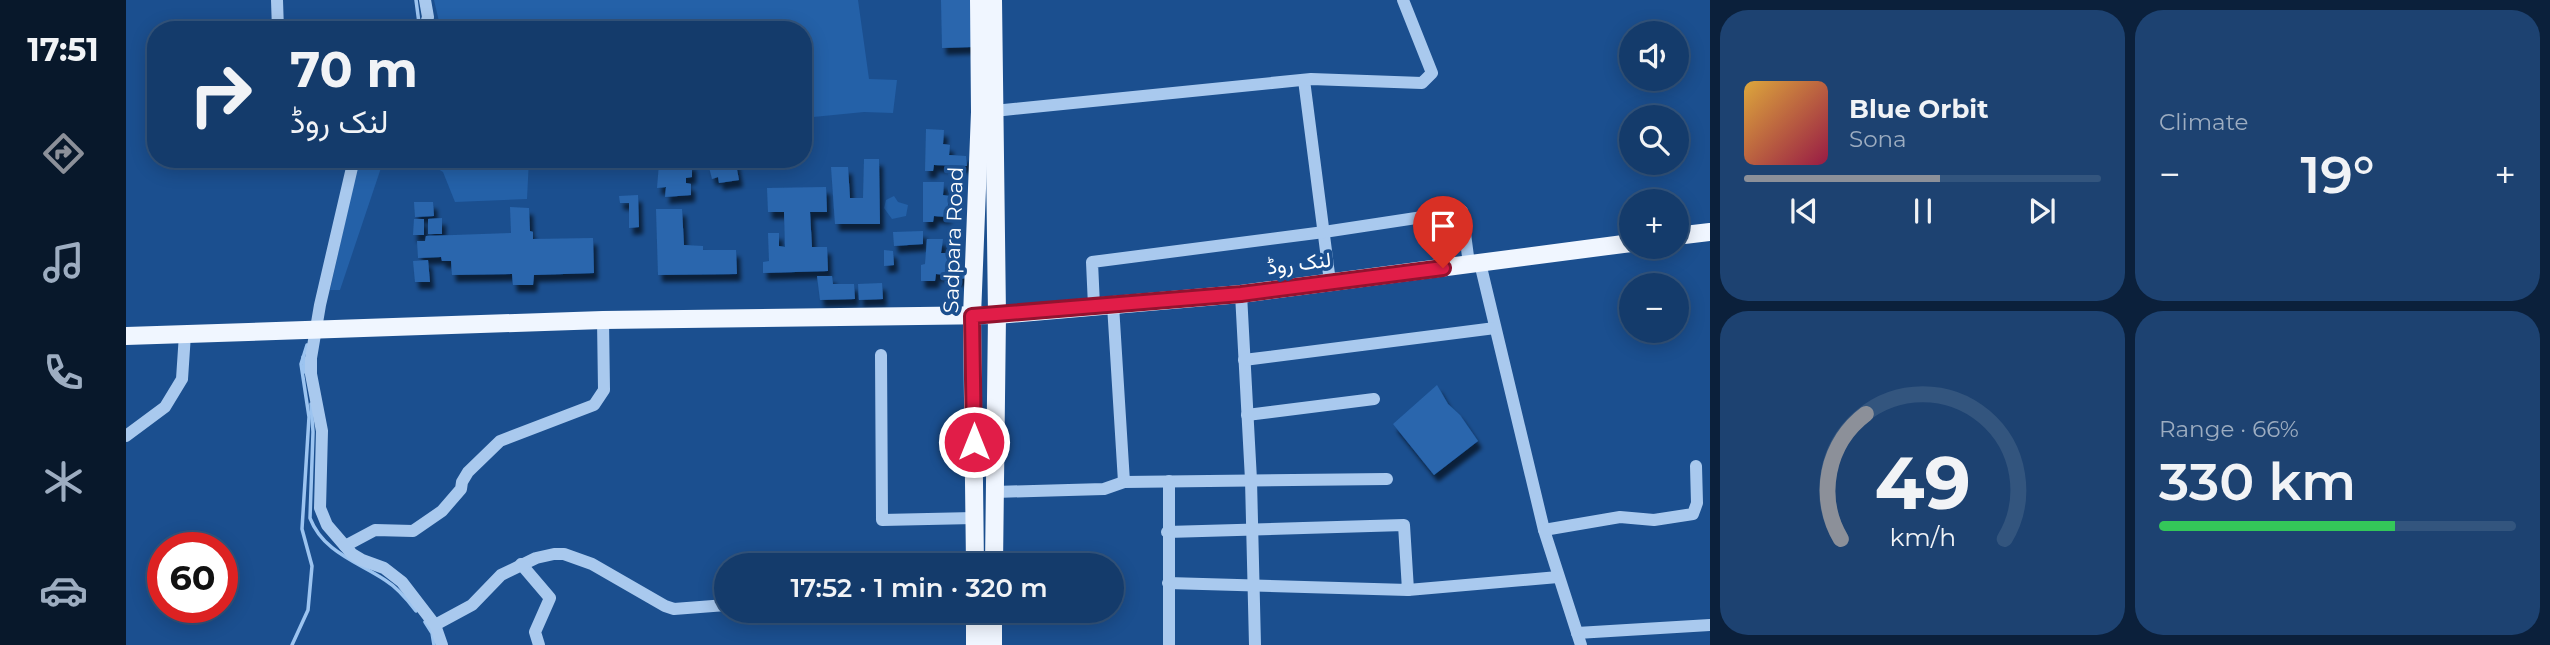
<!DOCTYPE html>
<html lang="en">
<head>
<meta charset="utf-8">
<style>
  :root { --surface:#143b6b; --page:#1d4271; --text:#f1f3f6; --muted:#9dadc1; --line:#33557e; --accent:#8c9099 }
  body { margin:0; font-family:Montserrat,Vazirmatn,sans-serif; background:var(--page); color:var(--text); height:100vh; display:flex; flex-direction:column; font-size:26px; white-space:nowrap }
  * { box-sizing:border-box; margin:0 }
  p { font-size:23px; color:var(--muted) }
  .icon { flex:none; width:38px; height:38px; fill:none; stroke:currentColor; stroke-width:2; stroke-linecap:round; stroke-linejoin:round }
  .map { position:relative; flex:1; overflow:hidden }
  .drawer { display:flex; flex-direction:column; gap:10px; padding:10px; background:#0b203b; width:840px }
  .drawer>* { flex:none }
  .hud { position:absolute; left:21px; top:21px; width:665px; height:147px; border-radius:28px; box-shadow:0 4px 18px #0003,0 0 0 2px var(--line); background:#143b6b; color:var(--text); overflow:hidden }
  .fabs { position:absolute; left:1493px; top:21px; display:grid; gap:14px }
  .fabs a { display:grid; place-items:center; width:70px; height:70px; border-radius:50%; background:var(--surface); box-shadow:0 4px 18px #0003,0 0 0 2px var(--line); font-size:35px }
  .speed { position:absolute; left:21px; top:532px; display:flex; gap:14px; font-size:35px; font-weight:700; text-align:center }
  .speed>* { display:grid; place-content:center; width:91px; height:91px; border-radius:50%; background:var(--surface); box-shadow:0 4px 18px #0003,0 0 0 2px var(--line); line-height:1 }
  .speed .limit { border:10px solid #d22; background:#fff; color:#111 }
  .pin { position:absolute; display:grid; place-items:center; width:60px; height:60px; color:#fff; margin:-72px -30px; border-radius:50% 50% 50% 0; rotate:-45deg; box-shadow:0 0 7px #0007 }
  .pin .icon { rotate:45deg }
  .me { position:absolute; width:77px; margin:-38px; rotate:0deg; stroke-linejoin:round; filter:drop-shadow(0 0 5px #0008) }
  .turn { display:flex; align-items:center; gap:24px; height:147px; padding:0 28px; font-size:32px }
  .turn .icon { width:91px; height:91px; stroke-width:2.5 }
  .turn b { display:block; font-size:49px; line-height:60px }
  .big { font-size:52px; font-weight:600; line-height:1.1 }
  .drawer .card { flex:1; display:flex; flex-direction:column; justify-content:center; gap:10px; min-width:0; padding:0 24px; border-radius:28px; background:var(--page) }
  .drawer .dial { align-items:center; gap:0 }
  .dial svg { height:182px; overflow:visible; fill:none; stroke:var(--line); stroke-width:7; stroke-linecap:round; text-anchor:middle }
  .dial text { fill:var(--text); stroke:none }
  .song { display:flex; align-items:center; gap:21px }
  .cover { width:84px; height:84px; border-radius:10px; background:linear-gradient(135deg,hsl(40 70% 55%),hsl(340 70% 35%)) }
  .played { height:7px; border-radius:4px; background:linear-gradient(90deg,var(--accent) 55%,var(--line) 55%) }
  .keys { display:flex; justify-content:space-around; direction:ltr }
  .heat { display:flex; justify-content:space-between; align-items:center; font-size:38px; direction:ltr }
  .charge { height:10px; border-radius:5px; background:linear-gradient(90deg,#34c759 66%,var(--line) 0) }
  .drawer .tiles { flex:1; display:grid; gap:10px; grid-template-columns:repeat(2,1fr) }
  .trip { position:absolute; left:588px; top:553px; width:410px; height:70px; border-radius:35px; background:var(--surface); box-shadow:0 4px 18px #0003,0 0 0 2px var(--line); font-weight:600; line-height:70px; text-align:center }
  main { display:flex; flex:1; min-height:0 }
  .dock { display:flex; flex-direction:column; width:126px; justify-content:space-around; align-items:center; background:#08182b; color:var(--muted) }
  .dock .icon { width:49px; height:49px }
  .dock .current { color:var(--accent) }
  .dock b { font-size:32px; color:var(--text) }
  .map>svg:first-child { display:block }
  .green { fill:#2461a8 }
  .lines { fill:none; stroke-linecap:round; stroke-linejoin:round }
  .stream { stroke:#9cc4f0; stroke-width:3.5 }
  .building { fill:#2a66ad; filter:url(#shadow) }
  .minor { stroke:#a9c9ee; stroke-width:12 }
  .major { stroke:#f0f6ff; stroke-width:18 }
  .route-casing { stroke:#92132f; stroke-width:18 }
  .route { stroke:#e11d48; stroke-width:12 }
  .labels { text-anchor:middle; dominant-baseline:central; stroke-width:7; stroke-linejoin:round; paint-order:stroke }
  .street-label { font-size:21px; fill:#fff; stroke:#1b4f8f }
</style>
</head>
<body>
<main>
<nav class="dock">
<b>17:51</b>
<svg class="icon current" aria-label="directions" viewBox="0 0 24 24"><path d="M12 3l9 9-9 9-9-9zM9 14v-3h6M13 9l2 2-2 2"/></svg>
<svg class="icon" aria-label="music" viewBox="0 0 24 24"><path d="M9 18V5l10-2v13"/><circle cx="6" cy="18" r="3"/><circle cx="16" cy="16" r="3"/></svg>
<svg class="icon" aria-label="phone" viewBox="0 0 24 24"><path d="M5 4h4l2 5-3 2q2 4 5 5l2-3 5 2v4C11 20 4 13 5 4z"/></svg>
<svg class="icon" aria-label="climate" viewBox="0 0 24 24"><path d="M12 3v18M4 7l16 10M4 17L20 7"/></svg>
<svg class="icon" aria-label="car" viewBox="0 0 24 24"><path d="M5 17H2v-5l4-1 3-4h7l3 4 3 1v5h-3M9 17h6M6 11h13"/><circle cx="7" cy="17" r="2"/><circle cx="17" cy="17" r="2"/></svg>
</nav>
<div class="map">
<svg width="1584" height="645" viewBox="0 0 1584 645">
  <defs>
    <filter id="shadow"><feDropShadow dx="4" dy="7" stdDeviation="2" flood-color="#0009"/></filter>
  </defs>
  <rect width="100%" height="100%" fill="#1b4f8f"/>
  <g class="green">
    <polygon points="308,0 732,0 743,79 771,80 767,113 738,112 677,118 677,30 315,30"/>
    <polygon points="233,159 258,159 214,290 204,290"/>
    <polygon points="295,159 403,159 401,199 329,202 317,172"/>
    <polygon points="768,196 772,202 782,205 780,216 766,219 758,208 760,200"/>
  </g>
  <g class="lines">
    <g class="stream">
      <polyline points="289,30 293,23 290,0"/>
      <polyline points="177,357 179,372"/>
      <path d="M185,404l2,28 -3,86c13,34 48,44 75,62 13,8 22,19 31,31"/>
      <polyline points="299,622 306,633 308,645"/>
      <polyline points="166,645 182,610 186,566 176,529 183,417 175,364 181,345"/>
    </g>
  </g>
  <g class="building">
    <polygon points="815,0 844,0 846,47 816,48"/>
    <polygon points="800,129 818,130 817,144 824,145 823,155 840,156 841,166 808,165 807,171 799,171"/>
    <polygon points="602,159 609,159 613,180 593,183 592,177 586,179 582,163"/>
    <polygon points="738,159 753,159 754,224 709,224 705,167 722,167 724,198 737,198"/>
    <polygon points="566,163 566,177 560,178 560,183 565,184 565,195 539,197 540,187 531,188 533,164"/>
    <polygon points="797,182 818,182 817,195 823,196 821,217 808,216 807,222 797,222"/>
    <polygon points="700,187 701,212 684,212 686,247 701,247 702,271 637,273 637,262 643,261 642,233 653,233 653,246 659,247 658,212 642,212 641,188"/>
    <polygon points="512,195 513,227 503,228 503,203 494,203 493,196"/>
    <polygon points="288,202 307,202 308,216 289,217"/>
    <polygon points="384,207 403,208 404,231 407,232 407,239 467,238 468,273 408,275 407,285 387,285 386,274 326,275 325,261 316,261 315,257 292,258 291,241 299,241 300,236 385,233"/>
    <polygon points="530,209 556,209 558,245 577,246 577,250 610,250 611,274 532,275"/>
    <polygon points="316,218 316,234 302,234 302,219"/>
    <polygon points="288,219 298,219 298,235 287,235"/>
    <polygon points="797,231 797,244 768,246 767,232"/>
    <polygon points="801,239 817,239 815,253 822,253 821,275 810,274 809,281 795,281 795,265 799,264"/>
    <polygon points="758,250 767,251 768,265 758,266"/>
    <polygon points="302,260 304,282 289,282 287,261"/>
    <polygon points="841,268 841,278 825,280 824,269"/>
    <polygon points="691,276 706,276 707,284 728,284 729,299 694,300"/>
    <polygon points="756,283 757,299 733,300 732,284"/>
    <polygon points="1311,385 1322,404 1334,415 1352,441 1308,475 1267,424"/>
  </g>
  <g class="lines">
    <g class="minor">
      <polyline points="151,0 152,30"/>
      <polyline points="298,30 302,17 299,0"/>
      <polyline points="1178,80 1204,282"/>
      <polyline points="868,111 1185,79 1296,83 1306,73 1277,0"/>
      <polyline points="228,159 194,305 185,358 185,374 196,431 194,508 201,525 226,554 236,560 258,568 276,582 309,625 316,645"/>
      <polyline points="1354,263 1418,530 1455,645"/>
      <polyline points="1115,294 1125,480 1129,645"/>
      <polyline points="987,305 998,482 1261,479"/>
      <polyline points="968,306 966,262 1198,232 1336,211 1343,264"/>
      <polyline points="755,355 756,520 848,518"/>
      <polyline points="1118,360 1369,328"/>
      <polyline points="1121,415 1248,399"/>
      <polyline points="0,436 39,407 56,379 59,334"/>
      <polyline points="1043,481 1043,645"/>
      <polyline points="869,492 978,489 998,482"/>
      <polyline points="1418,530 1494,517 1528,520 1567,514 1571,503 1570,466"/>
      <polyline points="1041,532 1278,525 1282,590 1042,583"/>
      <polyline points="219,546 249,530 287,531 316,511 335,489 336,482 342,472 374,441 468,405 478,390 477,320"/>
      <polyline points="395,564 424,598 409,632 413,645"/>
      <polyline points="1282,590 1432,577"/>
      <polyline points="309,625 346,605 375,575 410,558 428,554 438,554 466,564 539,606 548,609 600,605"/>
      <polyline points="1451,633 1584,625"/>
    </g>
    <g class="major">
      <polyline points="867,0 871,315 868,565"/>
      <polyline points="1550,236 1584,232"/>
      <polyline points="0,336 477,320 871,315 1115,294 1505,243"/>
      <polyline points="849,565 846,316 854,112 853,0"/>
      <polyline points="849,611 849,645"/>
      <polyline points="867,645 867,611"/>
    </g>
  </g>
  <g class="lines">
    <g class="route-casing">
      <polyline id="route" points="848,442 846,316 1115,294 1317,268"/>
    </g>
    <use href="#route" class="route"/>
  </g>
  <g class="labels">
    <g class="street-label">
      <text transform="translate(827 240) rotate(-88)">Sadpara Road</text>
      <text transform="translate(1173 263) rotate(-7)">لنک روڈ</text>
    </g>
  </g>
</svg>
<div class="fabs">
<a><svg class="icon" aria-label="sound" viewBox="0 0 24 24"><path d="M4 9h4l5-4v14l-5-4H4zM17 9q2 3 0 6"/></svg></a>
<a><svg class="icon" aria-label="search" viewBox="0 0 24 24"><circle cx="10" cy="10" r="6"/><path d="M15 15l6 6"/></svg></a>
<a>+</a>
<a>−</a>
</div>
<div class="speed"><div class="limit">60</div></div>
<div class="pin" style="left:1317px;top:268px;background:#d93025"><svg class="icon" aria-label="arrive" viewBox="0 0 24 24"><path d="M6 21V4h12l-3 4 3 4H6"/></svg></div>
<svg class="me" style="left:848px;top:442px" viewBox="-20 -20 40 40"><circle r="17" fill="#e11d48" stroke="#fff" stroke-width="3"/><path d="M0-11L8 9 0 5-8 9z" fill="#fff"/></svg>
<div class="trip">17:52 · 1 min · 320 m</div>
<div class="hud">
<div class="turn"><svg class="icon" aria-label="right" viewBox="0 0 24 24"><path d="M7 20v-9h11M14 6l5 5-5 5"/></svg><div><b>70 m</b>لنک روڈ</div></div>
</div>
</div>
<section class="drawer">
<div class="tiles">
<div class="card">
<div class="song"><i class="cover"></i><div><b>Blue Orbit</b><p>Sona</p></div></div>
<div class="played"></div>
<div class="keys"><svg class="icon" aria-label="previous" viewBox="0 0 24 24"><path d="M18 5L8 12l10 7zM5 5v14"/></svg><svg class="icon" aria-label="pause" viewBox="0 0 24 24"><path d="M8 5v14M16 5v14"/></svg><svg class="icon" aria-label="next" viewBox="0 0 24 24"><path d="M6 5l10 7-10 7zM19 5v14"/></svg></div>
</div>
<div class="card"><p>Climate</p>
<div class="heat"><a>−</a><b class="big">19°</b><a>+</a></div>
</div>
<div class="card dial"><svg viewBox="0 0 100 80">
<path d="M14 69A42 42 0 1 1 86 69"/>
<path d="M14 69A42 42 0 0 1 25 14" stroke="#8c9099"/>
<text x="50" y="56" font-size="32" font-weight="700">49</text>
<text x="50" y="72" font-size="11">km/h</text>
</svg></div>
<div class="card"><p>Range · 66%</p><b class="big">330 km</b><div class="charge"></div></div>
</div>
</section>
</main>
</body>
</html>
